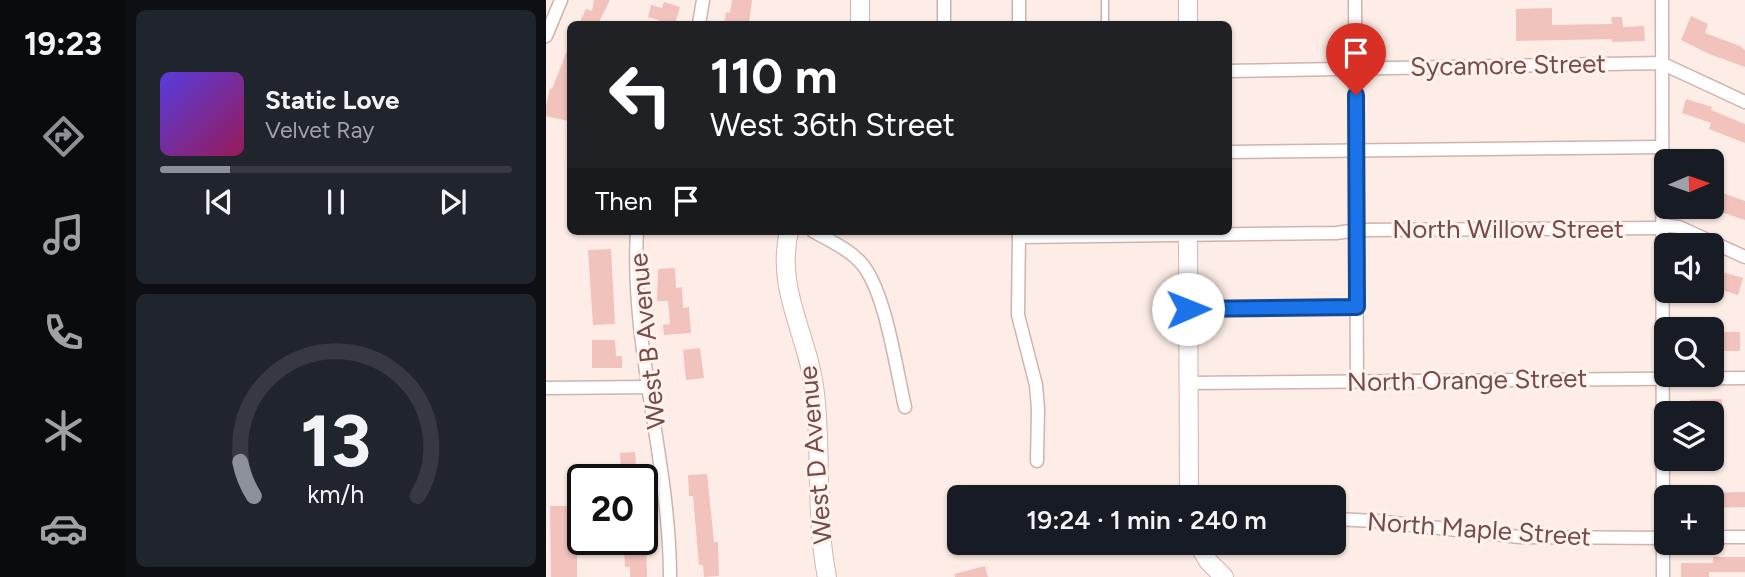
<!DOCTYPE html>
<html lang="en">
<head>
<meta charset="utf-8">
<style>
  :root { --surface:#171b24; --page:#20242c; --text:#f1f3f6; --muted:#9ea1a6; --line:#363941; --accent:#8c9099 }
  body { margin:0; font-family:Figtree,sans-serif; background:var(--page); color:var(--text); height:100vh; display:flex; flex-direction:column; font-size:26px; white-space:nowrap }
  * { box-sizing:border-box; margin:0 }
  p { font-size:23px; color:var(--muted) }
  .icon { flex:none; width:38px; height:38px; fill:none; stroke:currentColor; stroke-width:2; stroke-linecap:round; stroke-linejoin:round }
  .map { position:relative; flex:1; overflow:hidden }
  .drawer { display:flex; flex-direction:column; gap:10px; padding:10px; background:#0d0f14; width:420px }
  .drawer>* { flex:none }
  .guide { position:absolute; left:21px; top:21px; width:665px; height:214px; border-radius:10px; box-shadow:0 2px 5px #0004; background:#202124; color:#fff; overflow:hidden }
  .needle { width:46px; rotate:88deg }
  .fabs { position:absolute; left:1108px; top:149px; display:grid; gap:14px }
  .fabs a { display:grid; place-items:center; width:70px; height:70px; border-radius:10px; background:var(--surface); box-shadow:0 2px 5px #0004; font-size:35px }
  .speed { position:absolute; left:21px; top:464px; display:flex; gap:14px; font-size:35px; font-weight:700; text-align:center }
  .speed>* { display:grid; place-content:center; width:91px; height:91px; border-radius:50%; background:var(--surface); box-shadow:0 2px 5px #0004; line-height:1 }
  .speed .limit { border:4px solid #111; border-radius:10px; background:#fff; color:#111 }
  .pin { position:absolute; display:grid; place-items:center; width:60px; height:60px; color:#fff; margin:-72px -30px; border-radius:50% 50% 50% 0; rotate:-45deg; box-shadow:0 0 7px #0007 }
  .pin .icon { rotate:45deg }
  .me { position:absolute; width:77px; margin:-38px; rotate:89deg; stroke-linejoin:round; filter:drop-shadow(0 0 5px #0008) }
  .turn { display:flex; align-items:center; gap:24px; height:147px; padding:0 28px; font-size:32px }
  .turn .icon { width:91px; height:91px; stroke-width:2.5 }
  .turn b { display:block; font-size:49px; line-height:60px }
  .then { display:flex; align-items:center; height:66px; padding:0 28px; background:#0003; gap:14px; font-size:26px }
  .drawer .card { flex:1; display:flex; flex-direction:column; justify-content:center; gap:10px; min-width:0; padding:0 24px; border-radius:10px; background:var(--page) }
  .drawer .dial { align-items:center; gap:0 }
  .dial svg { height:182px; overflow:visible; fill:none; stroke:var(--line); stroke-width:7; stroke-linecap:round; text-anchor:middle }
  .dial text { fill:var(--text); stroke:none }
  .song { display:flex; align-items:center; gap:21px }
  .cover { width:84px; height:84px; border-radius:10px; background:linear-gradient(135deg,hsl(250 70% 55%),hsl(330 70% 35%)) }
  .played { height:7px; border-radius:4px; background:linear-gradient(90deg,var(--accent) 20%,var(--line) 20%) }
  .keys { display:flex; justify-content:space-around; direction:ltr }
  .trip { position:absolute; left:401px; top:485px; width:399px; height:70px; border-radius:10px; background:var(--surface); box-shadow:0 2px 5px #0004; font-weight:600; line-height:70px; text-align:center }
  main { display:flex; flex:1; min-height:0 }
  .menu { display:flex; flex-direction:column; width:126px; justify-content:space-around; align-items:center; background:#090b0e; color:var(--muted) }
  .menu .icon { width:49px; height:49px }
  .menu .on { color:var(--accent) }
  .menu b { font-size:32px; color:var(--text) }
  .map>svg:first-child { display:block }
  .building { fill:#f2c2bd }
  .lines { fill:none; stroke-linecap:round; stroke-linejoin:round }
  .lane-casing { stroke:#d0b3ae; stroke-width:9 }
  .street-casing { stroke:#d0b3ae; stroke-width:15 }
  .secondary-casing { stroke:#d6b3ae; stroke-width:20 }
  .lane { stroke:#fff; stroke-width:6 }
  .street { stroke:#fff; stroke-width:12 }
  .secondary { stroke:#fff; stroke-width:18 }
  .route-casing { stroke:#114b97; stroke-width:18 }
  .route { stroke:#1a73e8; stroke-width:12 }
  .labels { text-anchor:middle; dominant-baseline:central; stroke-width:6; stroke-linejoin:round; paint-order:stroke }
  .street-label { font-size:26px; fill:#764c4a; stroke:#fff2ed }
</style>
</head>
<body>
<main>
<nav class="menu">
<b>19:23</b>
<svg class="icon on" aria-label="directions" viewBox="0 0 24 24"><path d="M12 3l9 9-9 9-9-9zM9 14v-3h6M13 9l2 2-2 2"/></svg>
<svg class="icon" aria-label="music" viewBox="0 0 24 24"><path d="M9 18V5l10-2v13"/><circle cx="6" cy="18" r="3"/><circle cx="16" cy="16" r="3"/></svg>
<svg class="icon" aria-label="phone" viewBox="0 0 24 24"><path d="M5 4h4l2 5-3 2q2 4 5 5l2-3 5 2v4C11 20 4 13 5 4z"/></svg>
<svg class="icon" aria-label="climate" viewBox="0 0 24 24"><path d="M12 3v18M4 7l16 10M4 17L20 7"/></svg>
<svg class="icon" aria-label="car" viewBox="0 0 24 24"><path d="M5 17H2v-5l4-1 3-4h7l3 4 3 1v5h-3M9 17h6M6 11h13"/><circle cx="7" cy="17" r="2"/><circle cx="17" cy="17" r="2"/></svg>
</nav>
<section class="drawer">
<div class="card">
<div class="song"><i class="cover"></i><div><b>Static Love</b><p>Velvet Ray</p></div></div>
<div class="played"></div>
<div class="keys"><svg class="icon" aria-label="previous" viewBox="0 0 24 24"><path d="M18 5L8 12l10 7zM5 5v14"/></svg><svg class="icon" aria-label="pause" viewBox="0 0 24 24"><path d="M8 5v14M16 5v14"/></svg><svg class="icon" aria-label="next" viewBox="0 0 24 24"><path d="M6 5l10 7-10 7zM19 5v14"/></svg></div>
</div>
<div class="card dial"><svg viewBox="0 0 100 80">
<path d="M14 69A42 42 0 1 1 86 69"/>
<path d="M14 69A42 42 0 0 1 8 54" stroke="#8c9099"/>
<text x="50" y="56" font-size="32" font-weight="700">13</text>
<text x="50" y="72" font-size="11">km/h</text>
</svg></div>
</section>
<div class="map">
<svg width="1199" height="577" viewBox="0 0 1199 577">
  <rect width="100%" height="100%" fill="#fdede6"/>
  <g class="building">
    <polygon points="48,0 64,0 52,24 33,24 40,9 46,11"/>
    <polygon points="186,0 206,0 203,24 178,24 180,12 184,13"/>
    <polygon points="118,2 134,7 129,24 112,24 113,20 102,17 105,5 116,8"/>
    <polygon points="1006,8 1006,25 1066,24 1065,17 1076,17 1077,27 1098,26 1099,41 1066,42 1066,39 970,41 970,9"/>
    <polygon points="1145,16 1162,24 1159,33 1194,46 1199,50 1199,67 1163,54 1135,40"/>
    <polygon points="24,43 24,109 22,121 0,116 0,106 4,88 6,89"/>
    <polygon points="1140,99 1166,107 1165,110 1199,124 1199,143 1163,129 1165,123 1136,113"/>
    <polygon points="1171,191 1199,201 1199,220 1166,209"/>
    <polygon points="65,249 69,324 47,325 42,250"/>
    <polygon points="129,268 130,288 136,287 137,308 143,307 145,333 118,335 117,325 124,324 122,301 111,301 112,269"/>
    <polygon points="1166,269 1197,278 1192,295 1166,287"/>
    <rect x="1167" y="332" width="27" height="19"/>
    <polygon points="46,340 69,340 70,356 76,356 76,368 46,368"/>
    <polygon points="154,348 158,378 140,380 137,350"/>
    <polygon points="1176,399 1177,424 1166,425 1166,413 1144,413 1144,400"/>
    <polygon points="89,452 91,480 76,480 74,453"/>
    <polygon points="161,474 168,542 172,542 173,576 158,577 157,565 153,565 147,496 143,496 142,475"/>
    <polygon points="456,486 484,496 484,497 453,497"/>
    <rect x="1134" y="488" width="25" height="9"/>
    <polygon points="1192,492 1199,492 1199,507 1166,508 1166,493"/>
    <polygon points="4,506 24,506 25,552 31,552 31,577 5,577"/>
    <polygon points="82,539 100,539 101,577 84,577 84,567 79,567 78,548 82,548"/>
    <polygon points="1167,557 1199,557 1199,572 1163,572 1163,577 1135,577 1135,563 1167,563"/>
    <polygon points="439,566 442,577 409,577 408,574"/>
  </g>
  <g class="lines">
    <g class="lane-casing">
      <g id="lane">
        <polyline points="559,24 559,0"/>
        <polyline points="644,309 811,307"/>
      </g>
    </g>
    <g class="street-casing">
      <g id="street">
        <polyline points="398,0 398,24"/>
        <polyline points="473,0 473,24"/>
        <polyline points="809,0 811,381"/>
        <polyline points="1116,0 1117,577"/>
        <polyline points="153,24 157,0"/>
        <polyline points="0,36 15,0"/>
        <polyline points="682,71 1115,63 1199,102"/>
        <polyline points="682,152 1115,147"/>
        <polyline points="1115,225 1133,227 1199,257"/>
        <path d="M91,231c-7,116 33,230 33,346"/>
        <path d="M267,231c17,10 36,18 49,33 24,29 34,105 43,143"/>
        <polyline points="473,231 472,315 490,385 492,409 491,461"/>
        <polyline points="473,237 790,233 812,230 1115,228"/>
        <polyline points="642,383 1199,378"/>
        <polyline points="0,388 103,387"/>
        <polyline points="788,519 830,521 974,537 1120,538"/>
        <polyline points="1166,537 1199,537"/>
        <polyline points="655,549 668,542"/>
      </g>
    </g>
    <g class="secondary-casing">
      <g id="secondary">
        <polyline points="314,0 314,24"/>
        <polyline points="642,24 642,0"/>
        <path d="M243,231c-14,60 20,105 26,163 7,60 0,123 12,183"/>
        <polyline points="642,231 643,497"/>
        <polyline points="651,542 662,561 678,577"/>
      </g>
    </g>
    <use href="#lane" class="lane"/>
    <use href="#street" class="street"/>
    <use href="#secondary" class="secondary"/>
  </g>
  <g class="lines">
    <g class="route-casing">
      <polyline id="route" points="642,309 811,307 810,95"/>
    </g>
    <use href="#route" class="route"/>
  </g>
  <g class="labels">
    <g class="street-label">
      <text transform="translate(962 65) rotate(-1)">Sycamore Street</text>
      <text x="962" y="229">North Willow Street</text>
      <text transform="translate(101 341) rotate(-96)">West B Avenue</text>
      <text transform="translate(921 380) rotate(-1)">North Orange Street</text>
      <text transform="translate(269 455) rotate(-95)">West D Avenue</text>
      <text transform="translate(933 529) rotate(4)">North Maple Street</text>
    </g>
  </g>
</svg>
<div class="fabs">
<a><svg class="needle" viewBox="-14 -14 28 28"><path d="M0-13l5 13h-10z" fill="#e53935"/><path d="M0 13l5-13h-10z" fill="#9ea1a6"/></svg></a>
<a><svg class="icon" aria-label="sound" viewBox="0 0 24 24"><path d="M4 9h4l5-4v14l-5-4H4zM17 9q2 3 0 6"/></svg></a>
<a><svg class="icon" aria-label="search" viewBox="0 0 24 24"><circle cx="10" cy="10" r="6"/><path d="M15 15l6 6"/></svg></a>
<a><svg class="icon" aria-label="layers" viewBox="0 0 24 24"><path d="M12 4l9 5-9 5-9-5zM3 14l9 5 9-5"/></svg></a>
<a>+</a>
</div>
<div class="speed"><div class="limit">20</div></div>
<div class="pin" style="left:810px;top:95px;background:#d93025"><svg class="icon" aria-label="arrive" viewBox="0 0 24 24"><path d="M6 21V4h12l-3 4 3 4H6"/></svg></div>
<svg class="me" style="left:642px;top:309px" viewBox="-20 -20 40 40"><circle r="19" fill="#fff"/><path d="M0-13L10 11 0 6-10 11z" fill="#1a73e8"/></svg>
<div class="trip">19:24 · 1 min · 240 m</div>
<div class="guide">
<div class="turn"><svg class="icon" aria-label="left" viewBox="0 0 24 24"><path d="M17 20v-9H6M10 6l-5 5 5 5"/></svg><div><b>110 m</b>West 36th Street</div></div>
<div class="then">Then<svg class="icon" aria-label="arrive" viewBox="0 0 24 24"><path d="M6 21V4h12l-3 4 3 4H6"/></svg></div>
</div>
</div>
</main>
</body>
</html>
